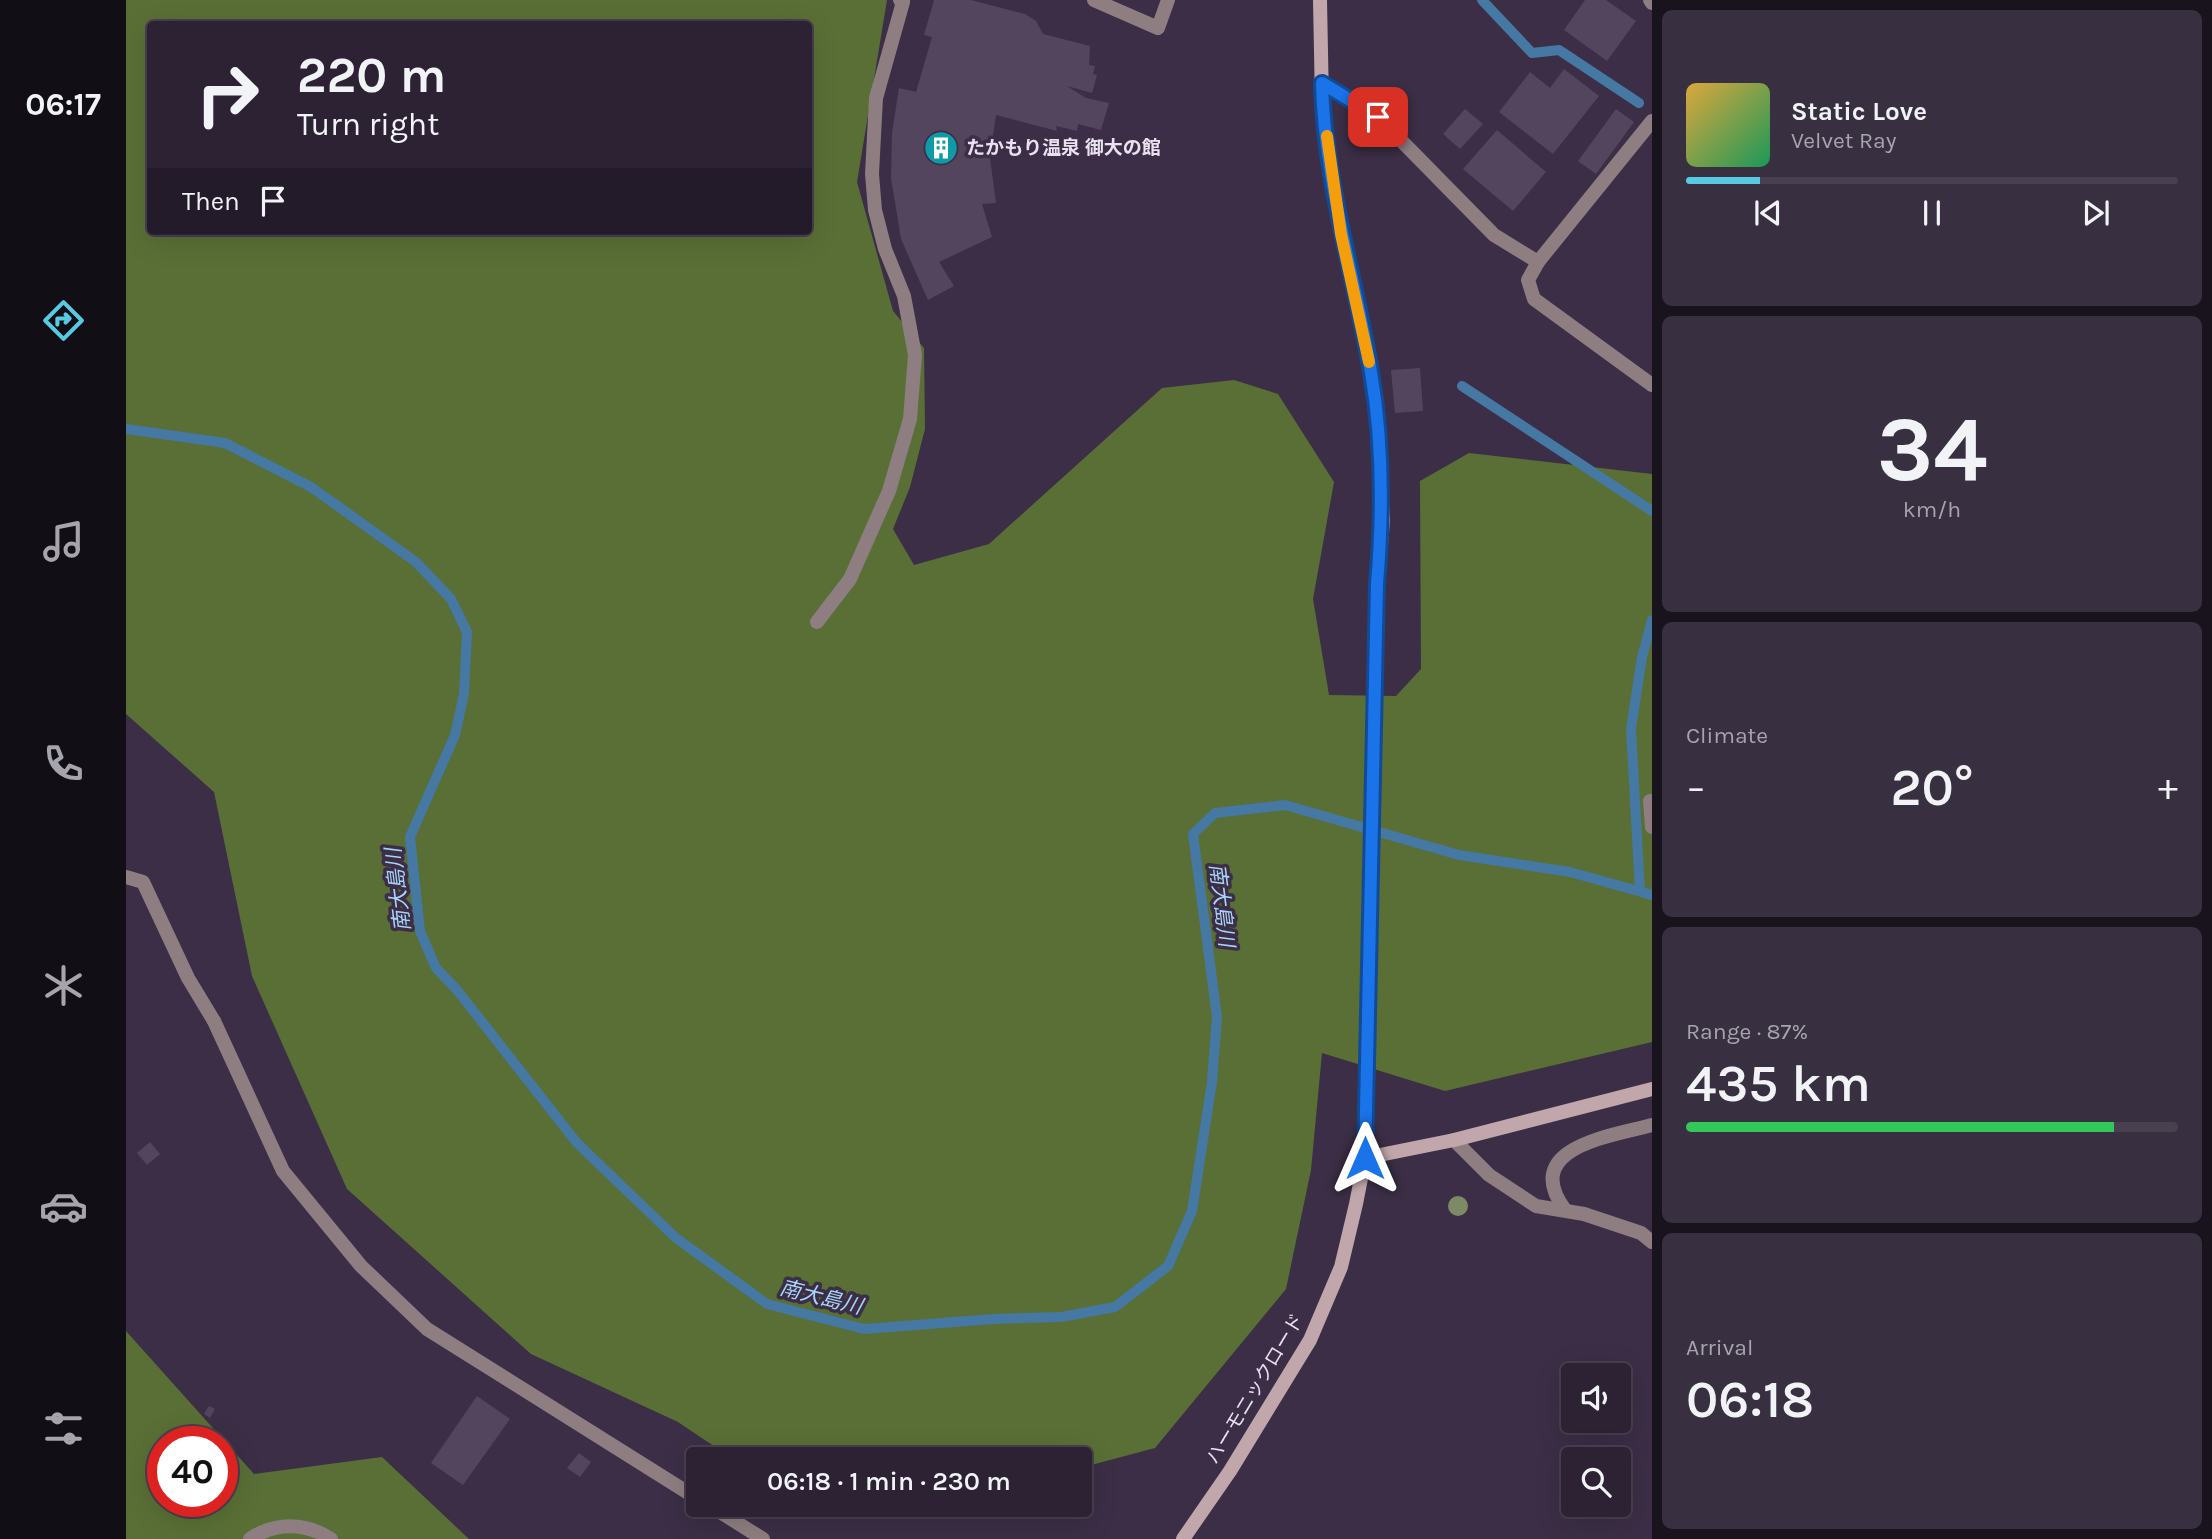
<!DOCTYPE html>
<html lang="en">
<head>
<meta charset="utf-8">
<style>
  :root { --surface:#2c2234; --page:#382f40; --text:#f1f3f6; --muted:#a6a4ac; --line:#483f4f; --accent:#58c9e3 }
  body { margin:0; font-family:Karla,"Noto Sans JP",sans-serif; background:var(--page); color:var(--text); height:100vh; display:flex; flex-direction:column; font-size:26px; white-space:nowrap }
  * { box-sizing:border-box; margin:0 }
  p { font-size:23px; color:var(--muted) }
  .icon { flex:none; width:38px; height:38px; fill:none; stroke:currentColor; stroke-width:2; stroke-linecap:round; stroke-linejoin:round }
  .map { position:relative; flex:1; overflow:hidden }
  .side { display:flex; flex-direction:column; gap:10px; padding:10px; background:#18131d; width:560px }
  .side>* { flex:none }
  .guide { position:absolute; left:21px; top:21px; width:665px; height:214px; border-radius:7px; box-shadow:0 7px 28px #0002,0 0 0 2px var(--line); background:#2c2234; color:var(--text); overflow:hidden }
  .tools { position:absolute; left:1435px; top:1363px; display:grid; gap:14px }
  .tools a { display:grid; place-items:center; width:70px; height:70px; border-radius:7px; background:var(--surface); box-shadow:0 7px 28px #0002,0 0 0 2px var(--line); font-size:35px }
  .speed { position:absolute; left:21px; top:1426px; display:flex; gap:14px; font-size:35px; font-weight:700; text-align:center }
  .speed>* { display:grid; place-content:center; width:91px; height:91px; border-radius:50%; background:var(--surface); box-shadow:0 7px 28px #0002,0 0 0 2px var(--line); line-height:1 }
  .speed .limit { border:10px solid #d22; background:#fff; color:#111 }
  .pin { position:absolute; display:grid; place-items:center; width:60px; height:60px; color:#fff; margin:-30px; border-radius:14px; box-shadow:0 4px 10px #0006 }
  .me { position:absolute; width:77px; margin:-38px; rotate:0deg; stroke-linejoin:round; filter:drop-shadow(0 0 5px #0008) }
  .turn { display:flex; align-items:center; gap:24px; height:147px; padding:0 35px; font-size:32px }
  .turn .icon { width:91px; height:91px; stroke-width:2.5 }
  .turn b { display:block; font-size:49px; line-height:60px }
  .then { display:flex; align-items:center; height:66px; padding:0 35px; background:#0003; gap:14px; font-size:26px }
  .big { font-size:52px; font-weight:600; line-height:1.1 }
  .side .tile { flex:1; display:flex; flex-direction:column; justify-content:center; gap:10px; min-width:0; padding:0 24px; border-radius:10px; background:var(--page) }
  .side .dial { align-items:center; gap:0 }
  .dial b { font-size:91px; line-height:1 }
  .song { display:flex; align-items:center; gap:21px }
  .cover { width:84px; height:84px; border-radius:10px; background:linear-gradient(135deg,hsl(40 70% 55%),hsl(150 70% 35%)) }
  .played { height:7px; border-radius:4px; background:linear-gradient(90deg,var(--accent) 15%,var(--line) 15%) }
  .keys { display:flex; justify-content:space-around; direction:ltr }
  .heat { display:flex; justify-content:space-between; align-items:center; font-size:38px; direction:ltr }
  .charge { height:10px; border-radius:5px; background:linear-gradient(90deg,#34c759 87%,var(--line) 0) }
  .trip { position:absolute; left:560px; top:1447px; width:406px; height:70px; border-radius:7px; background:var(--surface); box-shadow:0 7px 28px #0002,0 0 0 2px var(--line); font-weight:600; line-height:70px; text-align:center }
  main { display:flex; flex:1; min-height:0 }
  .tabs { display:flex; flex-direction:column; width:126px; justify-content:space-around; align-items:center; background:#120e15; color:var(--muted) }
  .tabs .icon { width:49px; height:49px }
  .tabs .active { color:var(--accent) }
  .tabs b { font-size:32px; color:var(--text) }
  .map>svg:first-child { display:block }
  .forest { fill:#5a6f36; fill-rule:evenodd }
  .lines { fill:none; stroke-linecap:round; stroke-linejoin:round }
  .stream { stroke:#4578a2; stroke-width:10 }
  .building { fill:#53455e }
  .lane { stroke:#8e7e81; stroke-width:14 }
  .street { stroke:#8e7e81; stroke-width:14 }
  .secondary { stroke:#c1a7ac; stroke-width:14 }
  .tree { fill:#7e8966 }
  .route-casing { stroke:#114b97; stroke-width:18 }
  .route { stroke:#1a73e8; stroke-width:12 }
  .slow { stroke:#f59e0b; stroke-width:12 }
  .labels { text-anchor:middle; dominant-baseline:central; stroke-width:7; stroke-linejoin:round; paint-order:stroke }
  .poi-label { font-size:19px; font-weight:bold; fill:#eae2f1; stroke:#3b2e46; text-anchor:start }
  .street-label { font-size:19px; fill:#eae2f1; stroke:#3b2e46 }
  .water-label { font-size:21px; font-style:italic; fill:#a8d4f9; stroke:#3b2e46 }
</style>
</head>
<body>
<main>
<nav class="tabs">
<b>06:17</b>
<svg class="icon active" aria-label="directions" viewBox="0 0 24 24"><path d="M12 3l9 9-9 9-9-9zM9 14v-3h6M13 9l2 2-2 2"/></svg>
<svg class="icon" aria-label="music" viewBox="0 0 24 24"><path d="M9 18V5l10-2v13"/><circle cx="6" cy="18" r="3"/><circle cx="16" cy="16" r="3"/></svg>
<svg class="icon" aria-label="phone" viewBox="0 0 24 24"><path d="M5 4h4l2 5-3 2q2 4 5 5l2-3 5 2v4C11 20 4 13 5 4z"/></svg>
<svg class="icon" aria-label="climate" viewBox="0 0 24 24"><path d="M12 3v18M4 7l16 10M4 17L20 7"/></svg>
<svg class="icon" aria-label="car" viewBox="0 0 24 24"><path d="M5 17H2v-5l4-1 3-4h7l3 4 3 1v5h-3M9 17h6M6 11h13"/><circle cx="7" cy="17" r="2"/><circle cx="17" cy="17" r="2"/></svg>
<svg class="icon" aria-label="filters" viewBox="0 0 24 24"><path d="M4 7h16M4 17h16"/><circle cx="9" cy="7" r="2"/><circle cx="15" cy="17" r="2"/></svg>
</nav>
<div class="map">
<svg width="1526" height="1539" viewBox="0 0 1526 1539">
  <rect width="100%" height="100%" fill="#3b2e46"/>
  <g class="forest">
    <path d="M0,0h761l-30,182 36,129 31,37 1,81 -15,58 -17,42 21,36 75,-21 173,-156 72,-8 44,14 56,88 -21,117 16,96 67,1 25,-27 -1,-188 49,-28 183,21v568l-207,49 -123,-38 -11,117 -25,119 -131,159 -75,20v-8l-347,-1 -55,-37 -147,-68 -184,-165 -95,-213 -38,-184 -88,-78zM24,24h658v207h-658z"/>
    <path d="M0,1331l128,143 128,-17 87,82h-343zM37,1442h59v60h-59z"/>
  </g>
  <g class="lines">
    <g class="stream">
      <polyline points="1356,0 1406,53 1433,50 1513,103"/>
      <polyline points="1336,386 1526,511"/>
      <polyline points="0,429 99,443 185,487 290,562 325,599 341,632 338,694 329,735 284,837 294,931 310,968 331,990 451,1143 550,1238 641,1304 738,1329 867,1319 935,1317 989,1307 1042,1266 1066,1211 1086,1082 1091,1017 1067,834 1089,813 1159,805 1333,855 1444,872 1526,895"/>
      <polyline points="1514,891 1505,729 1516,657 1526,620"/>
    </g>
  </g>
  <g class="building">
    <polygon points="808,0 845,0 899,14 910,21 917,34 964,46 963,65 969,66 967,74 971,75 966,93 941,86 960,98 983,103 975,130 952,124 951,131 930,126 931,131 870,115 864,158 870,203 856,204 866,237 813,262 828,286 802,300 775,239 765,178 766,133 773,88 790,92 806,37 798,35"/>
    <polygon points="1459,0 1480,0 1510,21 1481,61 1438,30"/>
    <polygon points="1438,69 1473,96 1427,154 1373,112 1404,72 1424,88"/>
    <polygon points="1339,109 1357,124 1334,149 1317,134"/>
    <polygon points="1490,109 1508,122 1470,174 1452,161"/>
    <polygon points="1371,130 1420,172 1387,211 1337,169"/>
    <polygon points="1294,368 1297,411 1269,413 1265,370"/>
    <polygon points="24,1142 34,1154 21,1165 11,1153"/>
    <polygon points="351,1396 384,1419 337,1485 305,1463"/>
    <polygon points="83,1406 89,1409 84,1418 78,1414"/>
    <polygon points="453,1453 465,1462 454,1477 441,1468"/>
  </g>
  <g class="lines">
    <g class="lane">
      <polyline points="968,0 1032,28 1042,0"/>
      <polyline points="1412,262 1402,280 1408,299 1526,385"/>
      <polyline points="691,622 724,579 763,491 784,419 789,355 778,296 759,249 749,210 746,174 750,98 777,2 774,0"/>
      <polyline points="1524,801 1526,827"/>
      <polyline points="0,877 17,882 62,978 88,1021"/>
      <path d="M1439,1210c-46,-63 47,-74 87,-85"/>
      <path d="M124,1539c25,-17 55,-17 81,0"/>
    </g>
    <g class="street">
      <polyline points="1524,0 1526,3"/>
      <polyline points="1196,83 1252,117 1368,235 1412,262 1526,121"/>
      <polyline points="88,1021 157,1171 235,1266 301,1329 572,1499"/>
      <polyline points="1328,1140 1363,1175 1410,1206 1458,1214 1515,1233 1526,1242"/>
      <polyline points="583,1505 637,1539"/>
    </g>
    <g class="secondary">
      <polyline points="1239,1158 1328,1140 1526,1089"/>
      <polyline points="1057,1539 1104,1471 1184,1340 1215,1267 1230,1204 1239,1158 1252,584 1257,520 1253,446 1245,372 1215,234 1196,103 1194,0"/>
    </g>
  </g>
  <circle class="tree" cx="1332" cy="1206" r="10"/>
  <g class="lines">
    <g class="route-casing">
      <path id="route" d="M1239,1158l12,-574c6,-71 6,-142 -6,-212 -16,-96 -47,-191 -49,-289l56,34"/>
    </g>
    <use href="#route" class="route"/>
    <polyline class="slow" points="1201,136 1215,234 1243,362"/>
  </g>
  <defs>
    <g id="building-disc" transform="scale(1.75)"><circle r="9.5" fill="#0f9aa8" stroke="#3b2e46"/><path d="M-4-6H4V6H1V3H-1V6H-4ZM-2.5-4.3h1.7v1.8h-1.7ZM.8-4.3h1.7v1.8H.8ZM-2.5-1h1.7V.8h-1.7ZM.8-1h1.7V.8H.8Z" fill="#fff"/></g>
  </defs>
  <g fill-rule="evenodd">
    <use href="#building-disc" x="815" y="148"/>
  </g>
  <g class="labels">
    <g class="poi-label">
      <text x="840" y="148">たかもり温泉 御大の館</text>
    </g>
    <g class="street-label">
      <text transform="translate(1129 1389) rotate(-59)">ハーモニックロード</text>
    </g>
    <g class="water-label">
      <text transform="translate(272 890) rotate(-97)">南大島川</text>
      <text transform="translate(1096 905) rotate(83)">南大島川</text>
      <text transform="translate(695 1297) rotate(14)">南大島川</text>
    </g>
  </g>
</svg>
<div class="tools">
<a><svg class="icon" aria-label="sound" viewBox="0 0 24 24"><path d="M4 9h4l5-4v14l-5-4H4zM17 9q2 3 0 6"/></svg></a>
<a><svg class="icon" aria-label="search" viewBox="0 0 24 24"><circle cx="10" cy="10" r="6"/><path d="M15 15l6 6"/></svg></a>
</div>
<div class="speed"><div class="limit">40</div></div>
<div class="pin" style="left:1252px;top:117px;background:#d93025"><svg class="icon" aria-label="arrive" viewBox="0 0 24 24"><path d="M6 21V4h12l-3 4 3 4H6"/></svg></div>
<svg class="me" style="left:1239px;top:1158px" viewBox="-20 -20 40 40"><path d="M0-17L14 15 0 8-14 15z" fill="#1a73e8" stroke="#fff" stroke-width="4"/></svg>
<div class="trip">06:18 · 1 min · 230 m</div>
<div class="guide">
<div class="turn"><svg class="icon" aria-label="right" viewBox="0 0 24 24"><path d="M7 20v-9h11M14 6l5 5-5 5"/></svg><div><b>220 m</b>Turn right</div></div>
<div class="then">Then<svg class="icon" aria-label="arrive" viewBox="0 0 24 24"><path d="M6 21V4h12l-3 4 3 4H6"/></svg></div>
</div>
</div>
<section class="side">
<div class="tile">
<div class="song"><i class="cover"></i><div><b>Static Love</b><p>Velvet Ray</p></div></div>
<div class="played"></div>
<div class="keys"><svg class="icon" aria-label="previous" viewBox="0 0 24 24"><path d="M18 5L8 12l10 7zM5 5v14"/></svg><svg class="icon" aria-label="pause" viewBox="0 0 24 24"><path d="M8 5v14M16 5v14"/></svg><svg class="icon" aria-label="next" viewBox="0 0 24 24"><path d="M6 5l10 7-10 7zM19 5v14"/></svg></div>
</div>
<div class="tile dial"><b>34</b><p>km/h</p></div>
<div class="tile"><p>Climate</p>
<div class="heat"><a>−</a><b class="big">20°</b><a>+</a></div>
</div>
<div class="tile"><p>Range · 87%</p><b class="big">435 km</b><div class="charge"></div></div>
<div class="tile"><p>Arrival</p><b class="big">06:18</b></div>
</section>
</main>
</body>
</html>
